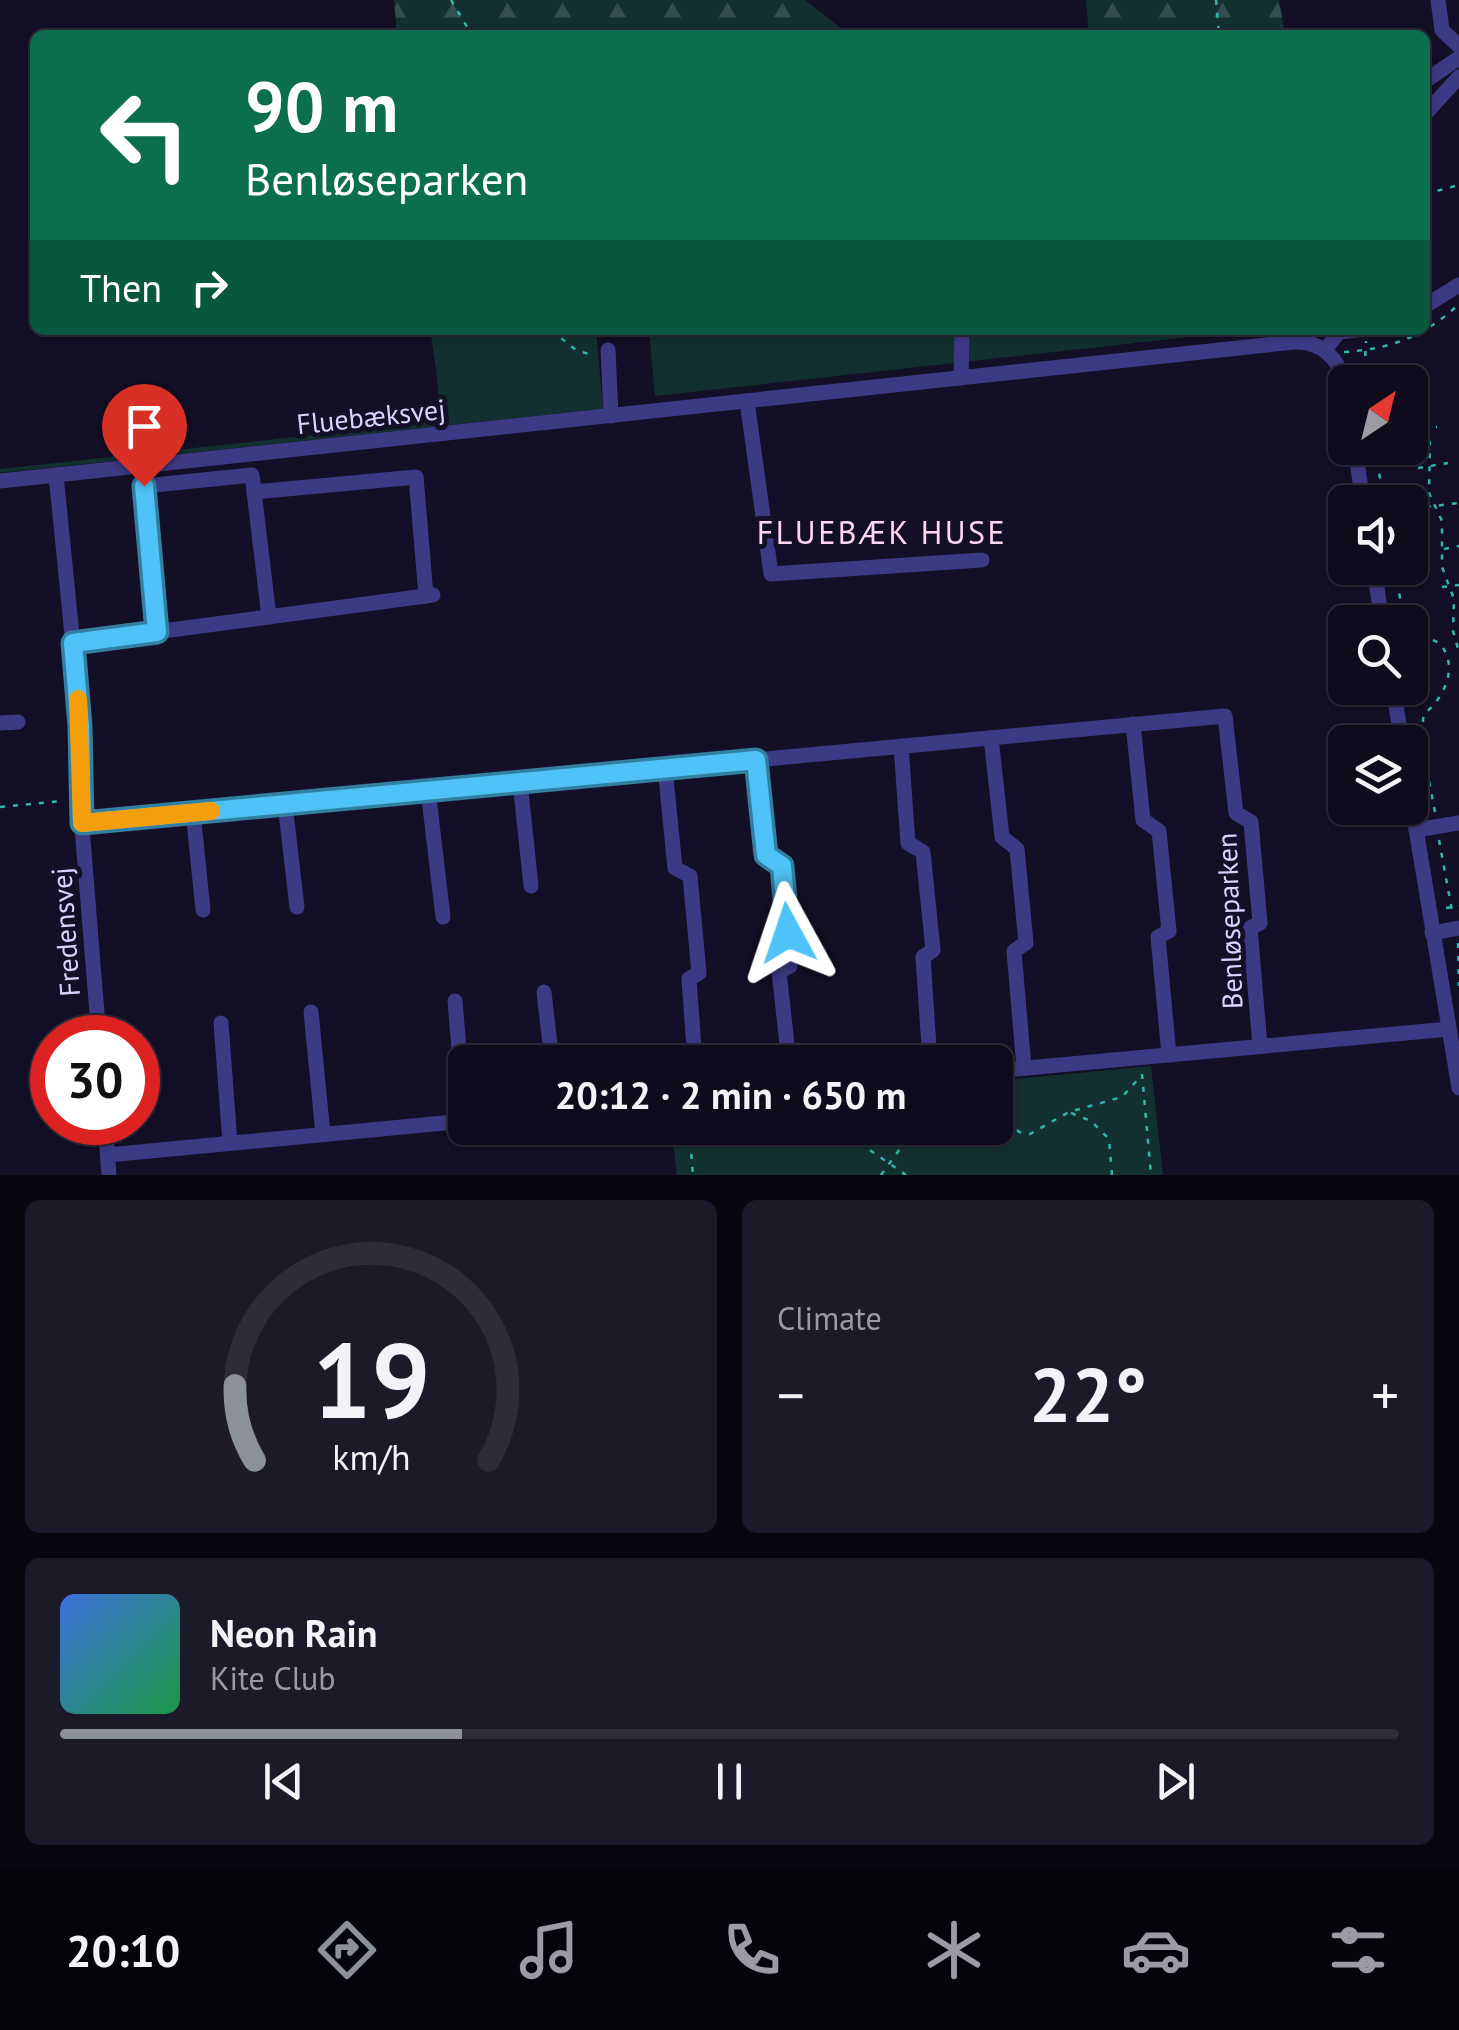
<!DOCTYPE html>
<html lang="en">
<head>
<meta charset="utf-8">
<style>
  :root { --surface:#0e0b1c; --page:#1c1929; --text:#f1f3f6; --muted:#9b9ba3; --line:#2e2b3b; --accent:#8c9099 }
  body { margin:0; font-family:"PT Sans",sans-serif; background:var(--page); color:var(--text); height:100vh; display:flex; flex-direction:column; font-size:38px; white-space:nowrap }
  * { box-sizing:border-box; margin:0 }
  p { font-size:32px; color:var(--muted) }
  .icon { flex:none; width:55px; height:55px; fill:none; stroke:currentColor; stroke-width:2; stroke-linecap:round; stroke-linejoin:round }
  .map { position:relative; height:1175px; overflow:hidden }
  .panel { display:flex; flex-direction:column; gap:25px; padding:25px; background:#08060f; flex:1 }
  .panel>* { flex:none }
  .banner { position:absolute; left:30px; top:30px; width:1400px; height:305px; border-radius:15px; box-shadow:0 2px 8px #0004,0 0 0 2px var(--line); background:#0b6e4f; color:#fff; overflow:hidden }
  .needle { width:65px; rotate:35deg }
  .tools { position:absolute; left:1328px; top:365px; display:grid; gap:20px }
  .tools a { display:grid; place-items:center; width:100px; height:100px; border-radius:15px; background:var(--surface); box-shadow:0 2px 8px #0004,0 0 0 2px var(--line); font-size:50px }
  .speed { position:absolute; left:30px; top:1015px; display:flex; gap:20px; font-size:50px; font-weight:700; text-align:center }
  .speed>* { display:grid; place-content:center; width:130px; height:130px; border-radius:50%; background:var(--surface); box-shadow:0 2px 8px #0004,0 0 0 2px var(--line); line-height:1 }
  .speed .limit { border:15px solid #d22; background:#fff; color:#111 }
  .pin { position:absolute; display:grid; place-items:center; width:85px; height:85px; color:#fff; margin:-102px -42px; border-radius:50% 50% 50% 0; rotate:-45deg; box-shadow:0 0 10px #0007 }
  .pin .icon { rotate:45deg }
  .me { position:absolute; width:110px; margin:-55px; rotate:355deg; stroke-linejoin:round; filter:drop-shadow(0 0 8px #0008) }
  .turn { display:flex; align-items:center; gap:35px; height:210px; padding:0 50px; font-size:45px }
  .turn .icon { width:130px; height:130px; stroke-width:2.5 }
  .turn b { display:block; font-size:70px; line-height:85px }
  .then { display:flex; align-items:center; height:95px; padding:0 50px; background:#0003; gap:20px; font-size:38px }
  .big { font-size:75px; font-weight:800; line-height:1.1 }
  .panel .widget { flex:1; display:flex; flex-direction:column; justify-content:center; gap:15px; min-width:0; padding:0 35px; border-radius:15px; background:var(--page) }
  .panel .dial { align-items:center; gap:0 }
  .dial svg { height:260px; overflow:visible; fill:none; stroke:var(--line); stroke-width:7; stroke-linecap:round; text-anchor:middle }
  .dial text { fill:var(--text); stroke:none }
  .song { display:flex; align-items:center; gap:30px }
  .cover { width:120px; height:120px; border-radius:15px; background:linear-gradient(135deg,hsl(220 70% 55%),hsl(140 70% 35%)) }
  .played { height:10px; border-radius:5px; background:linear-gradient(90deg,var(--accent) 30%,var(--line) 30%) }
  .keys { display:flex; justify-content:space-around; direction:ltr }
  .heat { display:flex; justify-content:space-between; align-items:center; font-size:55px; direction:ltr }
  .panel .tiles { flex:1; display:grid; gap:25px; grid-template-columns:1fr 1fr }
  .widget:last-child { grid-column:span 2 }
  .trip { position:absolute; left:448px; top:1045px; width:565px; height:100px; border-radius:15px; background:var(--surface); box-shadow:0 2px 8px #0004,0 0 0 2px var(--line); font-weight:800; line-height:100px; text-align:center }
  .menu { display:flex; height:160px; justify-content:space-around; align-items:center; background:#06040b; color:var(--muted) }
  .menu .icon { width:70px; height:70px }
  .menu .active { color:var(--accent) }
  .menu b { font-size:45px; color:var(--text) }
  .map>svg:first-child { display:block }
  .green { fill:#12302f }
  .forest { fill:url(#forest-firs) }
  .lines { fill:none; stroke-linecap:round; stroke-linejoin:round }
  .path { stroke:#2fb8b0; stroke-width:2.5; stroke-dasharray:5 8; stroke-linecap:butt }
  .minor { stroke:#3d3a85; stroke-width:15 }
  .route-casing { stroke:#337fa1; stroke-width:25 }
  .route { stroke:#4fc3f7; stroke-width:18 }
  .slow { stroke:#f59e0b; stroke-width:18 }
  .labels { text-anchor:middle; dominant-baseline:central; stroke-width:10; stroke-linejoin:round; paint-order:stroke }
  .street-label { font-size:28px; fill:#d9d4ff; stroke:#130f26 }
  .quarter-label { font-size:32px; letter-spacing:2.5px; fill:#ffd6f0; stroke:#130f26 }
</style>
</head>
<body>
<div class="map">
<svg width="1459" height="1175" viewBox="0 0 1459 1175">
  <defs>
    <pattern id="forest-firs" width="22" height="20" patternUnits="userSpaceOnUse" patternTransform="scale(2.5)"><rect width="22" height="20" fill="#12302f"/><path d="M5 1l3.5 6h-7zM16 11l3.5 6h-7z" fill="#344d4e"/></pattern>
  </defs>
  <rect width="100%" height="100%" fill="#130f26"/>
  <g class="green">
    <path d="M430,330h166l7,79 -603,64v-4l433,-47c12,-16 0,-70 -3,-92z"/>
    <polygon points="649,330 1253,330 655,396"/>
    <polygon points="1151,1066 1163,1175 677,1175 671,1128 995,1128 995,1081"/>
  </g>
  <g class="forest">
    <polygon points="394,0 805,0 842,29 843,35 397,35"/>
    <polygon points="1086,0 1279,0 1285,35 1089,35"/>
  </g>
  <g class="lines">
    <g class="path">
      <polyline points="451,0 472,35"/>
      <polyline points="1216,0 1219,35"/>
      <polyline points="1425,194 1459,185"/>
      <polyline points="551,330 576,350 592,355"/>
      <path d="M1344,352c47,-3 81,-16 115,-48"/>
      <polyline points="1364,382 1366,341"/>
      <polyline points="1423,429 1430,443 1429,493 1442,521 1442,567 1454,599 1453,631 1459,652"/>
      <polyline points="1410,430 1437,427"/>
      <polyline points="1375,448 1384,502"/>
      <polyline points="1418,468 1448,463"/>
      <polyline points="1426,507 1458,503"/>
      <polyline points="1444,549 1459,546"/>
      <polyline points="1394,568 1405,622"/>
      <polyline points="1442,587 1459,585"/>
      <path d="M1410,628c9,7 19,10 29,15 20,21 7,53 -14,70l-2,6 2,40 10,53"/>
      <polyline points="0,807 63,801"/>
      <polyline points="1439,840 1453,916"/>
      <polyline points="1446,908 1459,906"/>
      <polyline points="1458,943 1459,986"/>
      <polyline points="1142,1074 1151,1175"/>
      <polyline points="1010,1086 1010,1122"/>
      <polyline points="1071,1113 1091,1121 1109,1139 1112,1175"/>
      <polyline points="995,1119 1010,1122 1019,1132 1030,1134 1069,1112 1122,1097 1142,1075"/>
      <polyline points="689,1128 693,1175"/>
      <polyline points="838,1128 906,1175"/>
      <polyline points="881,1175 915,1128"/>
    </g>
    <g class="minor">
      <polyline points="1438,0 1442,30 1459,46"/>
      <polyline points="1425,81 1459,58"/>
      <polyline points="1425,114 1459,77"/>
      <polyline points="1425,306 1459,285"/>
      <polyline points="608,350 611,416"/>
      <polyline points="1325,350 1339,332 1357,330"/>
      <polyline points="961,378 962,330"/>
      <polyline points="747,401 771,574 982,560"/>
      <polyline points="1355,448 1363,502"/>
      <polyline points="56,475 81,725 79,790 99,1038"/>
      <path d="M0,481l1294,-139c28,-1 46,17 51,44"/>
      <polyline points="254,492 416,477 426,596"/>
      <polyline points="1413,515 1422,562"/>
      <polyline points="1374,568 1382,622"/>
      <polyline points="157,632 144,486 252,475 269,617"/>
      <polyline points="73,643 433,595"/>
      <polyline points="1393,688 1402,742"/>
      <polyline points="0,723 18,722"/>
      <polyline points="1133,724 1143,820 1159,831 1169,931 1158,937 1169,1055"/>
      <polyline points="991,738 1002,837 1017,849 1026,943 1014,951 1024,1068"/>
      <polyline points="901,746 908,843 923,852 933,950 923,957 930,1062"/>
      <polyline points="756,760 766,855 782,866 790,966 779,972 789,1062"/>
      <polyline points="665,768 675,868 690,876 699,973 689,979 695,1062"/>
      <polyline points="520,782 531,886"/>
      <polyline points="428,790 443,917"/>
      <polyline points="1410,793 1459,1088"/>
      <polyline points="285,804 297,907"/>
      <polyline points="193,812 203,910"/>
      <polyline points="82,823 1225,716 1236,813 1251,822 1260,923 1250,928 1260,1046"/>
      <polyline points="1416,830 1459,823"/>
      <polyline points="1432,933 1459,928"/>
      <polyline points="544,992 552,1062"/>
      <polyline points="311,1012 323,1134"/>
      <polyline points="221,1023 230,1143"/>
      <polyline points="995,1071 1449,1029"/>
      <polyline points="105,1122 109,1175"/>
      <polyline points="108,1155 465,1121 455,1001"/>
    </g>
  </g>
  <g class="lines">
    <g class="route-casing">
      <polyline id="route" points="144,486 157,632 73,643 80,726 82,823 756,760 766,855 782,866 788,933"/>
    </g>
    <use href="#route" class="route"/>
    <polyline class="slow" points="78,699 82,823 211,811"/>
  </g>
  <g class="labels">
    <g class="street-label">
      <text transform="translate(371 416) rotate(-6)">Fluebæksvej</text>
      <text transform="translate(1229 921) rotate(-92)">Benløseparken</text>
      <text transform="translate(65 932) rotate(-94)">Fredensvej</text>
    </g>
    <g class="quarter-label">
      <text x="882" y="532">FLUEBÆK HUSE</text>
    </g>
  </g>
</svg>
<div class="tools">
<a><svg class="needle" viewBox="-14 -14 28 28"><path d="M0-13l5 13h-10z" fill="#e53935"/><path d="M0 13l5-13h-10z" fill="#9b9ba3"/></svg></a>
<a><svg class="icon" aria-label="sound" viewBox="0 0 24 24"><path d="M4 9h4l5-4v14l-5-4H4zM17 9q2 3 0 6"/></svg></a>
<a><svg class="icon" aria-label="search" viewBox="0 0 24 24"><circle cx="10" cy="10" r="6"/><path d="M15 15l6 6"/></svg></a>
<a><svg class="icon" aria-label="layers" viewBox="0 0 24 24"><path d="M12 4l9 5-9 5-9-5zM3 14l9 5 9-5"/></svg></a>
</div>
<div class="speed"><div class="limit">30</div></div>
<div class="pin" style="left:144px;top:486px;background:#d93025"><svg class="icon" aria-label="arrive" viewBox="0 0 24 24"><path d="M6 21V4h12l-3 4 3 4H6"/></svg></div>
<svg class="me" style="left:788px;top:933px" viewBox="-20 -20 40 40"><path d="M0-17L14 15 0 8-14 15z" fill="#4fc3f7" stroke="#fff" stroke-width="4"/></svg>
<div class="trip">20:12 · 2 min · 650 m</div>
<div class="banner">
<div class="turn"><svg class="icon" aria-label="left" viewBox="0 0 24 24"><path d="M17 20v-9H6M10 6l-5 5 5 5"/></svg><div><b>90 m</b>Benløseparken</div></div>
<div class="then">Then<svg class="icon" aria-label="right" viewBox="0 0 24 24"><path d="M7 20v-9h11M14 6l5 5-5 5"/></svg></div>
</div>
</div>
<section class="panel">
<div class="tiles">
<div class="widget dial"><svg viewBox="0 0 100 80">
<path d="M14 69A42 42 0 1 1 86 69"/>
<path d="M14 69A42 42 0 0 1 8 46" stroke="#8c9099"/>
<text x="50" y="56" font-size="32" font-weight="700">19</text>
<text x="50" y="72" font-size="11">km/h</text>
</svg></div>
<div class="widget"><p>Climate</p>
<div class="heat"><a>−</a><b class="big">22°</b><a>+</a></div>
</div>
<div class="widget">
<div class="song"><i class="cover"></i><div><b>Neon Rain</b><p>Kite Club</p></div></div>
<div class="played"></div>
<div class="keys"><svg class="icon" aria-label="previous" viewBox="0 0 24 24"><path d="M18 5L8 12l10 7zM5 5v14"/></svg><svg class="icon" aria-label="pause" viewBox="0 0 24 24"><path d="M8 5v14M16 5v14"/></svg><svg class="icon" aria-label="next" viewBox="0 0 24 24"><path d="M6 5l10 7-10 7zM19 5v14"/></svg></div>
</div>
</div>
</section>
<nav class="menu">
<b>20:10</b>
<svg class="icon active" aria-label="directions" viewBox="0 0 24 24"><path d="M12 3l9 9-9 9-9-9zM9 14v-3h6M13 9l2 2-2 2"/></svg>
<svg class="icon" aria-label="music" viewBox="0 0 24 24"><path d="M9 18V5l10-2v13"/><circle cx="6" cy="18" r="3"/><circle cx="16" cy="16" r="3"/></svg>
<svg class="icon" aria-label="phone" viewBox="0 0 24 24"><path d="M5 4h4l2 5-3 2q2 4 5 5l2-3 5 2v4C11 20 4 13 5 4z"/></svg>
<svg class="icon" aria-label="climate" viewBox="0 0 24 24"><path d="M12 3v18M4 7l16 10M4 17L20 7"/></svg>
<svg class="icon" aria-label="car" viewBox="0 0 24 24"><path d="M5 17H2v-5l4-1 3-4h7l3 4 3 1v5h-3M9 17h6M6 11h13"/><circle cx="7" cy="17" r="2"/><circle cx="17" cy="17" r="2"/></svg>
<svg class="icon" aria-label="filters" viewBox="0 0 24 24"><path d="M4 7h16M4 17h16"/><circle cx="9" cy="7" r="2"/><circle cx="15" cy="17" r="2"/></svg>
</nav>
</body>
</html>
